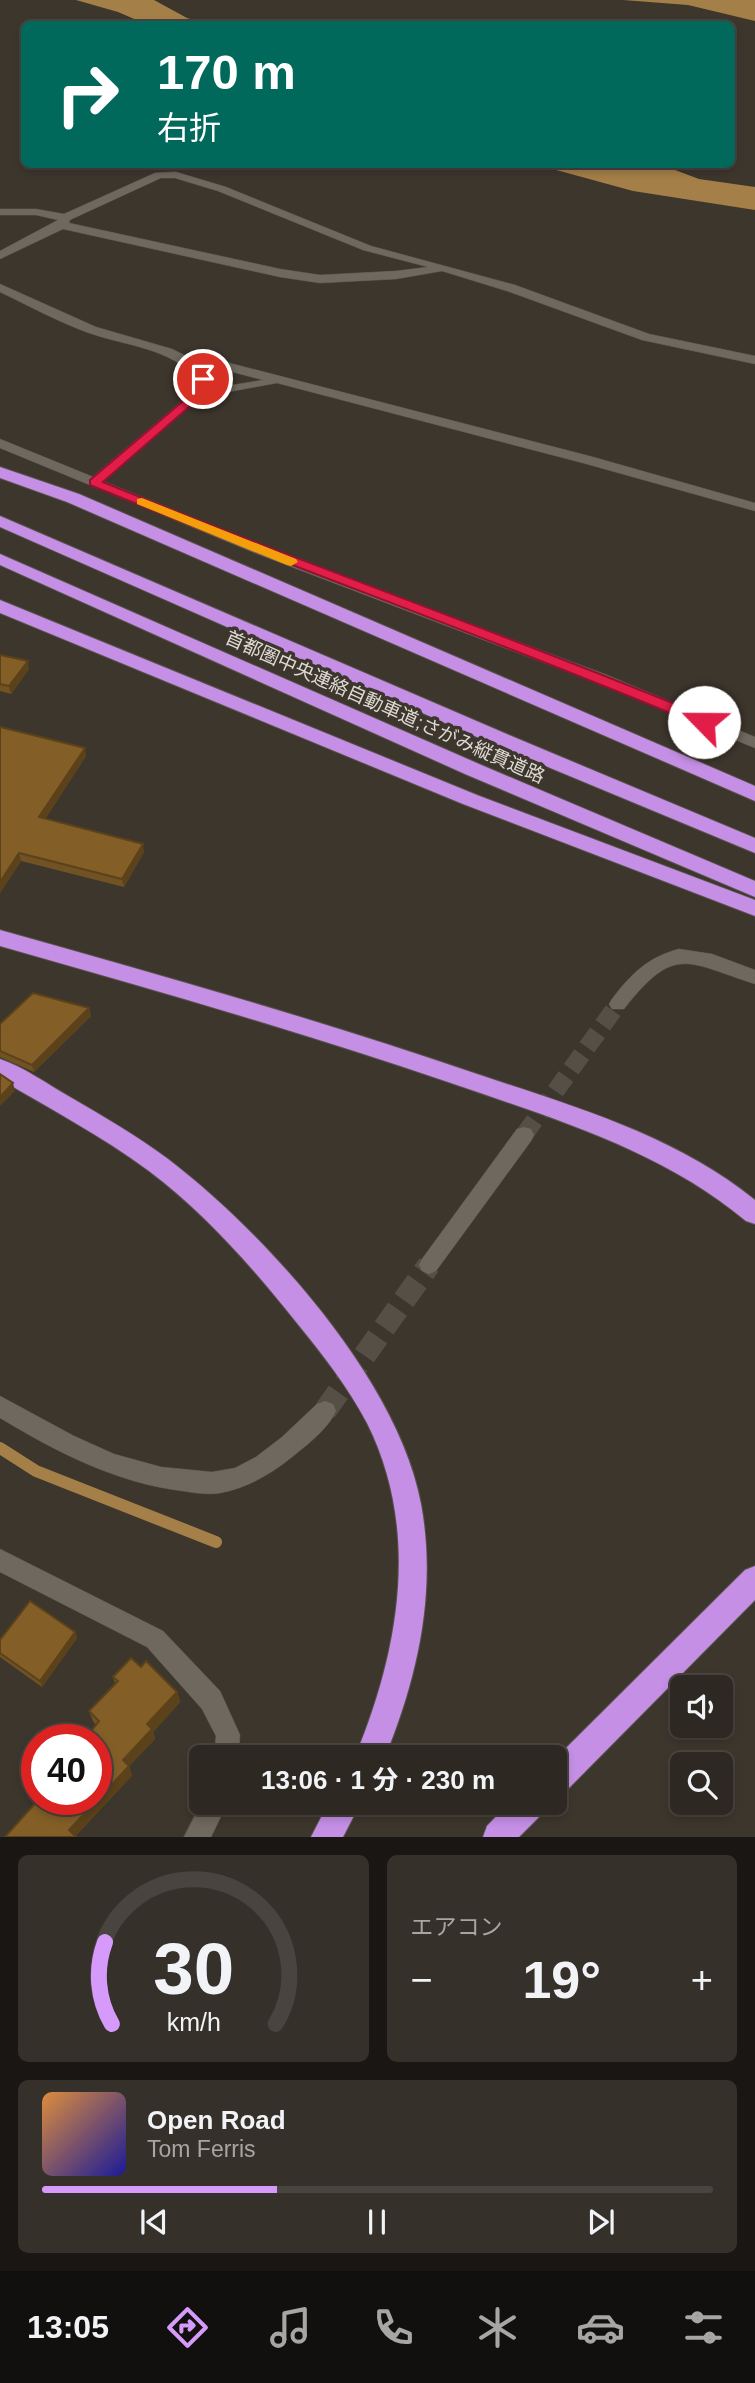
<!DOCTYPE html>
<html lang="ja">
<head>
<meta charset="utf-8">
<style>
  :root { --surface:#2e2822; --page:#36302a; --text:#f1f3f6; --muted:#a7a6a5; --line:#494440; --accent:#d69bfa }
  body { margin:0; font-family:Helvetica,"Noto Sans JP",sans-serif; background:var(--page); color:var(--text); height:100vh; display:flex; flex-direction:column; font-size:26px; white-space:nowrap }
  * { box-sizing:border-box; margin:0 }
  p { font-size:23px; color:var(--muted) }
  .icon { flex:none; width:38px; height:38px; fill:none; stroke:currentColor; stroke-width:2; stroke-linecap:round; stroke-linejoin:round }
  .map { position:relative; height:1837px; overflow:hidden }
  .sheet { display:flex; flex-direction:column; gap:18px; padding:18px; background:#191613; flex:1 }
  .sheet>* { flex:none }
  .top-card { position:absolute; left:21px; top:21px; width:714px; height:147px; border-radius:10px; box-shadow:0 4px 10px #0003,0 0 0 2px var(--line); background:#00695c; color:#fff; overflow:hidden }
  .buttons { position:absolute; left:670px; top:1675px; display:grid; gap:14px }
  .buttons a { display:grid; place-items:center; width:63px; height:63px; border-radius:10px; background:var(--surface); box-shadow:0 4px 10px #0003,0 0 0 2px var(--line); font-size:35px }
  .speed { position:absolute; left:21px; top:1724px; display:flex; gap:14px; font-size:35px; font-weight:700; text-align:center }
  .speed>* { display:grid; place-content:center; width:91px; height:91px; border-radius:50%; background:var(--surface); box-shadow:0 4px 10px #0003,0 0 0 2px var(--line); line-height:1 }
  .speed .limit { border:10px solid #d22; background:#fff; color:#111 }
  .pin { position:absolute; display:grid; place-items:center; width:60px; height:60px; color:#fff; margin:-30px; border:4px solid #fff; border-radius:50%; box-shadow:0 2px 7px #0007 }
  .me { position:absolute; width:77px; margin:-38px; rotate:293deg; stroke-linejoin:round; filter:drop-shadow(0 0 5px #0008) }
  .turn { display:flex; align-items:center; gap:24px; height:147px; padding:0 21px; font-size:32px }
  .turn .icon { width:91px; height:91px; stroke-width:2.5 }
  .turn b { display:block; font-size:49px; line-height:60px }
  .big { font-size:52px; font-weight:700; line-height:1.1 }
  .sheet .widget { flex:1; display:flex; flex-direction:column; justify-content:center; gap:10px; min-width:0; padding:0 24px; border-radius:10px; background:var(--page) }
  .sheet .dial { align-items:center; gap:0 }
  .dial svg { height:182px; overflow:visible; fill:none; stroke:var(--line); stroke-width:7; stroke-linecap:round; text-anchor:middle }
  .dial text { fill:var(--text); stroke:none }
  .song { display:flex; align-items:center; gap:21px }
  .cover { width:84px; height:84px; border-radius:10px; background:linear-gradient(135deg,hsl(30 70% 55%),hsl(240 70% 35%)) }
  .played { height:7px; border-radius:4px; background:linear-gradient(90deg,var(--accent) 35%,var(--line) 35%) }
  .keys { display:flex; justify-content:space-around; direction:ltr }
  .heat { display:flex; justify-content:space-between; align-items:center; font-size:38px; direction:ltr }
  .sheet .tiles { flex:1; display:grid; gap:18px; grid-template-columns:1fr 1fr }
  .widget:last-child { grid-column:span 2 }
  .trip { position:absolute; left:189px; top:1745px; width:378px; height:70px; border-radius:10px; background:var(--surface); box-shadow:0 4px 10px #0003,0 0 0 2px var(--line); font-weight:700; line-height:70px; text-align:center }
  .tab-bar { display:flex; height:112px; justify-content:space-around; align-items:center; background:#12100e; color:var(--muted) }
  .tab-bar .icon { width:49px; height:49px }
  .tab-bar .current { color:var(--accent) }
  .tab-bar b { font-size:32px; color:var(--text) }
  .map>svg:first-child { display:block }
  .water { fill:#a57f48 }
  .lines { fill:none; stroke-linecap:round; stroke-linejoin:round }
  .stream { stroke:#a57f48; stroke-width:12 }
  .street-tunnel-far1 { stroke:#554f46; stroke-width:18; stroke-dasharray:18 9; stroke-linecap:butt }
  .street-tunnel { stroke:#554f46; stroke-width:23; stroke-dasharray:23 11; stroke-linecap:butt }
  .street-casing { stroke:#58534b; stroke-width:1 }
  .secondary-casing { stroke:#58534b; stroke-width:1 }
  .highway-casing { stroke:#58534b; stroke-width:2 }
  .street { fill:#6f685e; fill-rule:evenodd }
  .secondary { fill:#6f685e; fill-rule:evenodd }
  .highway { fill:#c48fe5; fill-rule:evenodd }
  .wall { fill:#715222 }
  .shaded-wall { fill:#5c421b }
  .building { fill:#835f27; stroke:#5c421b; stroke-width:2 }
  .route { fill:#e11d48; stroke:#92132f; stroke-width:2 }
  .slow { fill:#f59e0b }
  .labels { text-anchor:middle; dominant-baseline:central; stroke-width:7; stroke-linejoin:round; paint-order:stroke }
  .street-label { font-size:19px; fill:#dfdad5; stroke:#3d362d }
</style>
</head>
<body>
<div class="map">
<svg width="755" height="1837" viewBox="0 0 755 1837">
  <rect width="100%" height="100%" fill="#3d362d"/>
  <g class="water">
    <polygon points="76,0 154,0 187,18 207,24 146,24 118,12"/>
    <polygon points="623,0 755,0 755,21 688,5"/>
    <polygon points="538,165 669,165 667,167 699,179 755,187 755,210 633,191"/>
  </g>
  <g class="lines">
    <polyline class="stream" points="0,1448 36,1471 216,1542"/>
    <polyline class="street-tunnel-far1" points="524,1135 618,1004"/>
    <polyline class="street-tunnel" points="325,1411 429,1265"/>
    <g class="street-casing">
      <g id="street">
        <path d="M176,172l50,15 145,59 144,39 134,49 106,22v8l-113,-24 -135,-49 -65,-20 -46,8 -76,4 -40,-6 -217,-48 -63,30v-8l58,-31 -22,-5h-36v-6h36l28,5 91,-41zM161,178h14l43,13 145,59 65,17 -32,4 -76,4 -40,-6 -211,-46 1,-3z"/>
        <path d="M0,284l96,43 76,22 18,9h20l383,99 162,46v8l-172,-48 -306,-80 -76,14 -101,88h-10v-6l105,-89 2,-11c-26,-31 -71,-33 -108,-46 -30,-11 -60,-27 -89,-41zM199,366h11l53,14 -55,9 1,-10z"/>
        <path d="M679,949l33,5 43,16v14c-69,-22 -80,-40 -131,25h-12l-3,-5 3,-5c19,-25 36,-42 67,-50z"/>
        <polygon points="524,1127 531,1129 534,1135 531,1141 436,1271 429,1274 422,1271 419,1265 422,1259 517,1129"/>
        <path d="M0,1396l74,40 40,18 47,13 51,5 23,-4 21,-11 26,-20 35,-33 8,-3 8,3 3,7c-8,18 -29,34 -44,46 -21,17 -45,31 -72,36 -12,2 -25,0 -37,-2 -67,-8 -126,-39 -183,-73z"/>
        <polygon points="0,1549 163,1631 220,1691 240,1735 238,1757 214,1757 216,1736 202,1709 147,1647 0,1572"/>
        <polygon points="202,1802 228,1802 211,1837 184,1837"/>
      </g>
    </g>
    <g class="secondary-casing">
      <polygon id="secondary" points="0,439 265,547 607,675 755,737 755,748 597,683 255,553 0,448"/>
    </g>
    <g class="highway-casing">
      <g id="highway">
        <polygon points="0,467 79,494 755,786 755,801 67,502 0,478"/>
        <polygon points="0,516 509,735 755,838 755,853 495,745 0,527"/>
        <polygon points="0,554 479,764 755,881 755,897 465,774 0,565"/>
        <polygon points="0,600 477,795 755,900 755,916 463,804 0,613"/>
        <path d="M0,930c160,45 320,90 477,144 96,32 198,61 278,126v24l-9,-3c-85,-71 -191,-102 -295,-138 -149,-51 -300,-94 -451,-137z"/>
        <path d="M0,1059c24,8 47,25 70,38 33,19 67,39 98,62 98,75 230,221 253,345 16,87 -3,172 -36,253h-30c44,-106 66,-226 12,-334 -19,-36 -44,-68 -70,-100 -44,-55 -91,-109 -148,-152 -47,-35 -99,-62 -149,-92z"/>
        <polygon points="755,1566 755,1600 566,1791 555,1795 555,1759 745,1570"/>
        <polygon points="329,1802 361,1802 343,1837 311,1837"/>
        <polygon points="510,1802 547,1802 543,1813 519,1837 483,1837 487,1826"/>
      </g>
    </g>
    <use href="#street" class="street"/>
    <use href="#secondary" class="secondary"/>
    <use href="#highway" class="highway"/>
  </g>
  <g class="wall">
    <polygon points="0,655 29,669 11,694 0,691"/>
    <polygon points="0,727 86,756 45,819 144,852 124,887 21,861 0,893"/>
    <polygon points="89,1008 91,1016 34,1072 0,1057 0,1024"/>
    <polygon points="75,1632 77,1638 42,1687 0,1657 0,1640"/>
    <polygon points="141,1667 177,1692 180,1702 153,1732 155,1739 129,1766 132,1776 96,1799 96,1725 93,1721 89,1711 115,1683 113,1677"/>
  </g>
  <g class="shaded-wall">
    <polygon points="28,661 29,669 11,694 9,686"/>
    <polygon points="85,748 86,756 41,826 39,817"/>
    <polygon points="143,844 144,852 124,887 122,879"/>
    <polygon points="19,853 21,861 0,893 0,882"/>
    <polygon points="89,1008 91,1016 34,1072 32,1065"/>
    <polygon points="13,1083 15,1091 0,1106 0,1097"/>
    <polygon points="75,1632 77,1638 42,1687 40,1681"/>
    <polygon points="177,1692 180,1702 153,1732 155,1739 129,1766 132,1776 75,1837 69,1830 123,1760 147,1724"/>
  </g>
  <g class="building">
    <polygon points="0,655 28,661 9,686 0,684"/>
    <polygon points="0,727 85,748 39,817 143,844 122,879 19,853 0,882"/>
    <polygon points="33,993 89,1008 32,1065 0,1051 0,1024"/>
    <polygon points="0,1074 13,1083 0,1097"/>
    <polygon points="30,1601 75,1632 40,1681 0,1653 0,1640"/>
    <polygon points="131,1658 141,1667 146,1661 177,1692 147,1724 152,1729 123,1760 129,1766 69,1830 76,1837 5,1837 39,1799 96,1799 96,1740 84,1740 99,1721 89,1711 118,1681 113,1677"/>
  </g>
  <path class="route" d="M203,376l5,3 -3,14 -102,89c201,82 406,153 606,236v7h-10c-201,-85 -407,-157 -609,-240v-5l106,-90 1,-11z"/>
  <polygon class="slow" points="142,498 296,559 298,562 291,566 287,565 137,504 137,499"/>
  <g class="labels">
    <g class="street-label">
      <text transform="translate(385 707) rotate(24)">首都圏中央連絡自動車道;さがみ縦貫道路</text>
    </g>
  </g>
</svg>
<div class="buttons">
<a><svg class="icon" aria-label="sound" viewBox="0 0 24 24"><path d="M4 9h4l5-4v14l-5-4H4zM17 9q2 3 0 6"/></svg></a>
<a><svg class="icon" aria-label="search" viewBox="0 0 24 24"><circle cx="10" cy="10" r="6"/><path d="M15 15l6 6"/></svg></a>
</div>
<div class="speed"><div class="limit">40</div></div>
<div class="pin" style="left:203px;top:379px;background:#d93025"><svg class="icon" aria-label="arrive" viewBox="0 0 24 24"><path d="M6 21V4h12l-3 4 3 4H6"/></svg></div>
<svg class="me" style="left:704px;top:722px" viewBox="-20 -20 40 40"><circle r="19" fill="#fff"/><path d="M0-13L10 11 0 6-10 11z" fill="#e11d48"/></svg>
<div class="trip">13:06 · 1 分 · 230 m</div>
<div class="top-card">
<div class="turn"><svg class="icon" aria-label="right" viewBox="0 0 24 24"><path d="M7 20v-9h11M14 6l5 5-5 5"/></svg><div><b>170 m</b>右折</div></div>
</div>
</div>
<section class="sheet">
<div class="tiles">
<div class="widget dial"><svg viewBox="0 0 100 80">
<path d="M14 69A42 42 0 1 1 86 69"/>
<path d="M14 69A42 42 0 0 1 11 33" stroke="#d69bfa"/>
<text x="50" y="56" font-size="32" font-weight="700">30</text>
<text x="50" y="72" font-size="11">km/h</text>
</svg></div>
<div class="widget"><p>エアコン</p>
<div class="heat"><a>−</a><b class="big">19°</b><a>+</a></div>
</div>
<div class="widget">
<div class="song"><i class="cover"></i><div><b>Open Road</b><p>Tom Ferris</p></div></div>
<div class="played"></div>
<div class="keys"><svg class="icon" aria-label="previous" viewBox="0 0 24 24"><path d="M18 5L8 12l10 7zM5 5v14"/></svg><svg class="icon" aria-label="pause" viewBox="0 0 24 24"><path d="M8 5v14M16 5v14"/></svg><svg class="icon" aria-label="next" viewBox="0 0 24 24"><path d="M6 5l10 7-10 7zM19 5v14"/></svg></div>
</div>
</div>
</section>
<nav class="tab-bar">
<b>13:05</b>
<svg class="icon current" aria-label="directions" viewBox="0 0 24 24"><path d="M12 3l9 9-9 9-9-9zM9 14v-3h6M13 9l2 2-2 2"/></svg>
<svg class="icon" aria-label="music" viewBox="0 0 24 24"><path d="M9 18V5l10-2v13"/><circle cx="6" cy="18" r="3"/><circle cx="16" cy="16" r="3"/></svg>
<svg class="icon" aria-label="phone" viewBox="0 0 24 24"><path d="M5 4h4l2 5-3 2q2 4 5 5l2-3 5 2v4C11 20 4 13 5 4z"/></svg>
<svg class="icon" aria-label="climate" viewBox="0 0 24 24"><path d="M12 3v18M4 7l16 10M4 17L20 7"/></svg>
<svg class="icon" aria-label="car" viewBox="0 0 24 24"><path d="M5 17H2v-5l4-1 3-4h7l3 4 3 1v5h-3M9 17h6M6 11h13"/><circle cx="7" cy="17" r="2"/><circle cx="17" cy="17" r="2"/></svg>
<svg class="icon" aria-label="filters" viewBox="0 0 24 24"><path d="M4 7h16M4 17h16"/><circle cx="9" cy="7" r="2"/><circle cx="15" cy="17" r="2"/></svg>
</nav>
</body>
</html>
